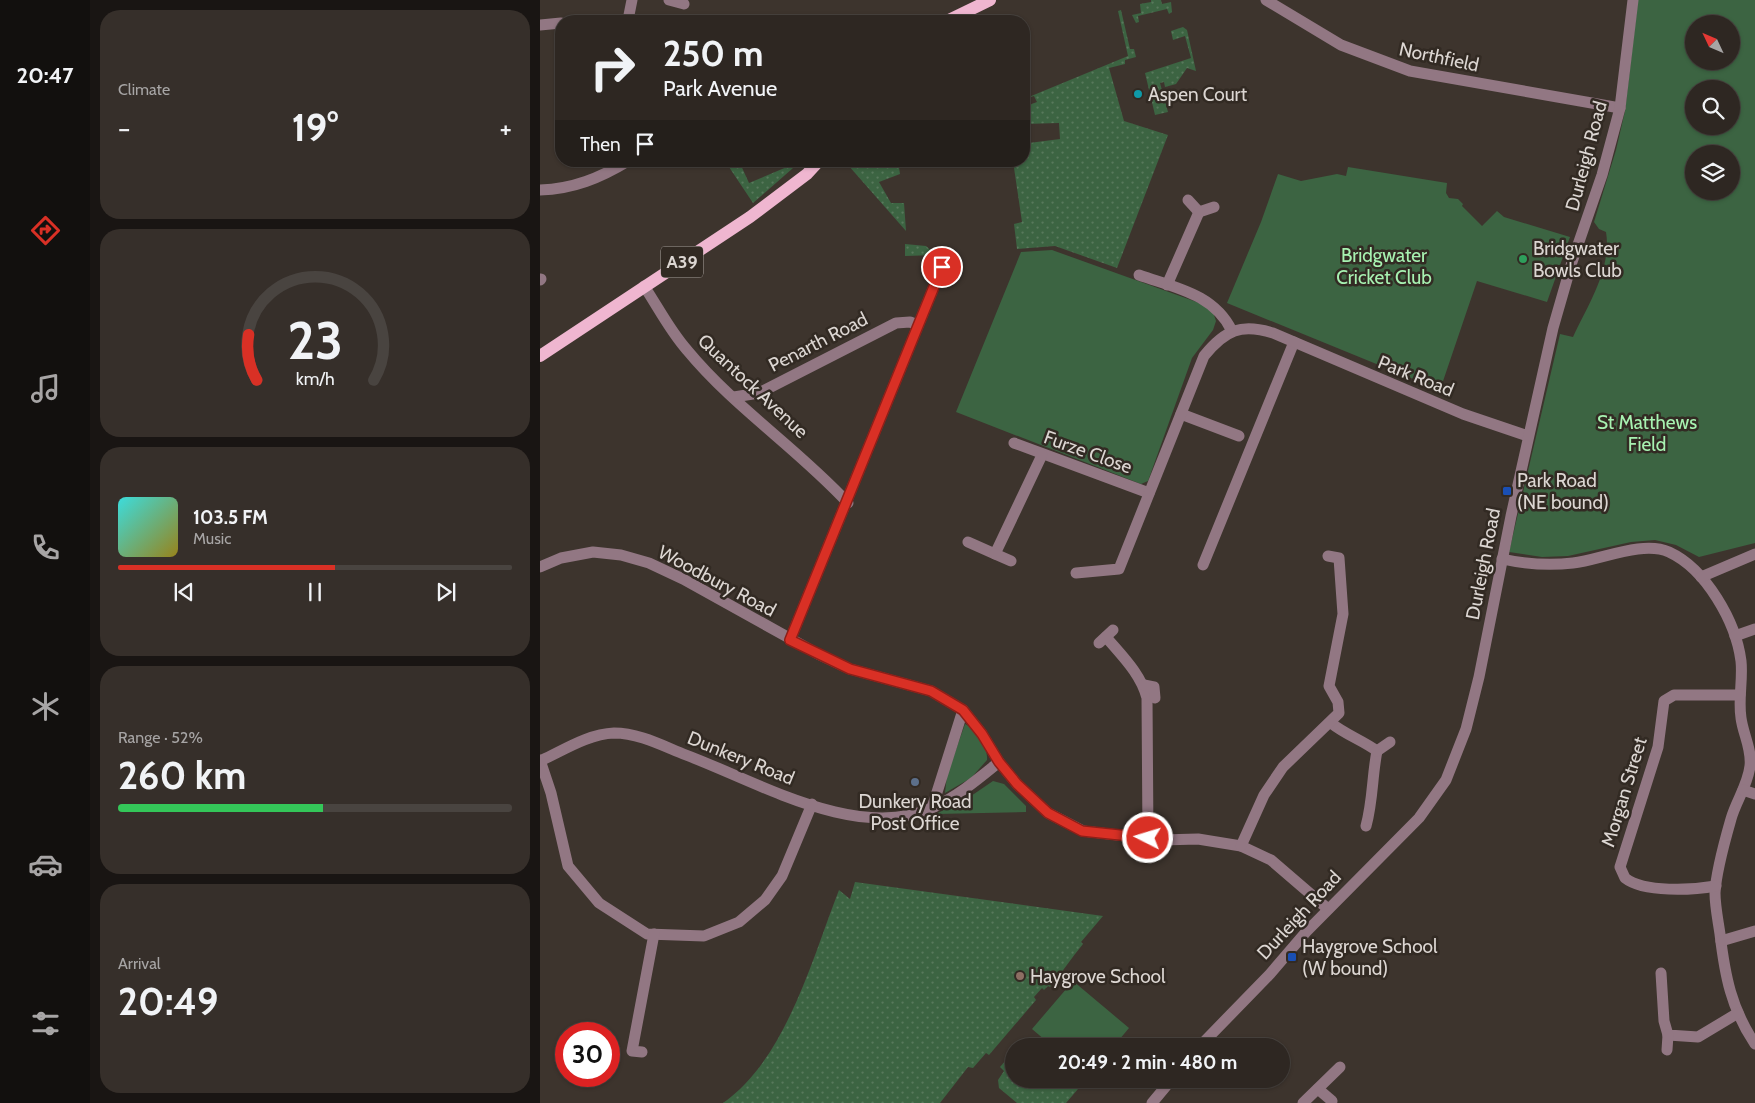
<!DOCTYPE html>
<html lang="en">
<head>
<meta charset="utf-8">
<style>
  :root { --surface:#2e2722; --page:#362f2a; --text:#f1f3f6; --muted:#a7a5a5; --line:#494440; --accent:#d93025 }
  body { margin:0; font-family:Cabin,sans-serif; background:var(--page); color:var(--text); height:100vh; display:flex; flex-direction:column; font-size:19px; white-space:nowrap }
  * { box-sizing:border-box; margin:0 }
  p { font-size:16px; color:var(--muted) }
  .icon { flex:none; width:28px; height:28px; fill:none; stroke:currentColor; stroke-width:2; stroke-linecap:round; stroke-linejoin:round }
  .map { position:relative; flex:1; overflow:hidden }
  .panel { display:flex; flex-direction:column; gap:10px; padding:10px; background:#191513; width:450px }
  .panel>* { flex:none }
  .hud { position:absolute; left:15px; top:15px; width:475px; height:152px; border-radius:20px; box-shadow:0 1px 4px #0004,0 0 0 1px var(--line); background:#2e2722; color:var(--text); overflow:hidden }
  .needle { width:32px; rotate:314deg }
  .controls { position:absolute; left:1145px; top:15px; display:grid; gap:10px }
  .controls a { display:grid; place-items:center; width:55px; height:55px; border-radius:50%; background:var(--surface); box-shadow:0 1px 4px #0004,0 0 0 1px var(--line); font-size:25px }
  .speed { position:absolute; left:15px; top:1022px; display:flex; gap:10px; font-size:25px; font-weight:700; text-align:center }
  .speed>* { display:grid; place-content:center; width:65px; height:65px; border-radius:50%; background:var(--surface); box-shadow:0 1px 4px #0004,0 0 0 1px var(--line); line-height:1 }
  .speed .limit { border:8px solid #d22; background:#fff; color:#111 }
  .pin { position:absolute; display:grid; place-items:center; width:42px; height:42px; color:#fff; margin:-21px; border:2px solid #fff; border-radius:50%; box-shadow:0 1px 5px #0007 }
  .me { position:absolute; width:55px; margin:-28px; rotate:275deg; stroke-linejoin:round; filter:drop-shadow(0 0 4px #0008) }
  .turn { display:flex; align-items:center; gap:18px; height:105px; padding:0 25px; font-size:22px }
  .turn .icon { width:65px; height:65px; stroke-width:2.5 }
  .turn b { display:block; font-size:35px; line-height:42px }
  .then { display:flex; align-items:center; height:48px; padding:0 25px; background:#0003; gap:10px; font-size:19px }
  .big { font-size:38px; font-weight:700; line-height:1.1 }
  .panel .tile { flex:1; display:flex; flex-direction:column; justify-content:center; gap:8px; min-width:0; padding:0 18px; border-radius:20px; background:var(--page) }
  .panel .dial { align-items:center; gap:0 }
  .dial svg { height:130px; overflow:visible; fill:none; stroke:var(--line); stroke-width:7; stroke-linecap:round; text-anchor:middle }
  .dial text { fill:var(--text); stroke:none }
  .song { display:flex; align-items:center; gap:15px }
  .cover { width:60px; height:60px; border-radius:8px; background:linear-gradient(135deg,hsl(180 70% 55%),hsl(50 70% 35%)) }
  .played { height:5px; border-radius:2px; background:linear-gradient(90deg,var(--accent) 55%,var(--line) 55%) }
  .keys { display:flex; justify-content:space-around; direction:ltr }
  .heat { display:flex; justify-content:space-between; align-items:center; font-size:28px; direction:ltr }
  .charge { height:8px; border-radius:4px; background:linear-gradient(90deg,#34c759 52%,var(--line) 0) }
  .trip { position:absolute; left:465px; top:1038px; width:285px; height:50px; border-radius:25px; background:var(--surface); box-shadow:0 1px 4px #0004,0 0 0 1px var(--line); font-weight:700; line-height:50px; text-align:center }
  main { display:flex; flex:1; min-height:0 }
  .menu { display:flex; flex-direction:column; width:90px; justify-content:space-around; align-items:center; background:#12100e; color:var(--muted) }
  .menu .icon { width:35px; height:35px }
  .menu .selected { color:var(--accent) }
  .menu b { font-size:22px; color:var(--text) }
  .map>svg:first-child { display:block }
  .grass { fill:url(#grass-dots) }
  .green { fill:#3c6442; fill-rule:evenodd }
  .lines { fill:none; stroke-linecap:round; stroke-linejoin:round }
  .minor { stroke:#927783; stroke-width:11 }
  .major { stroke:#efb6d0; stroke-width:12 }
  .route-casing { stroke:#8d1f18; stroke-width:12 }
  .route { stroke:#d93025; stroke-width:9 }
  .culture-dot { fill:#0f9aa8; stroke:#322a23; stroke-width:2 }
  .leisure-dot { fill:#2e9e5b; stroke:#322a23; stroke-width:2 }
  .transit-dot { fill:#1a4fb4; stroke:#322a23; stroke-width:2 }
  .service-dot { fill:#5c6f8a; stroke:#322a23; stroke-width:2 }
  .education-dot { fill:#8d6e63; stroke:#322a23; stroke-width:2 }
  .labels { text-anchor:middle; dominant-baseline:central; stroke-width:5; stroke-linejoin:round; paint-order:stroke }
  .shield { fill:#322a23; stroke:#a9a29e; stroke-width:1 }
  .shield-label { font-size:18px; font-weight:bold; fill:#dcd6d2 }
  .street-label { font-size:19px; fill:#dcd6d2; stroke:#322a23 }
  .poi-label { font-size:19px; fill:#dcd6d2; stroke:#322a23; text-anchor:start }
  .park-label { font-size:19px; fill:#a7f2b1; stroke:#322a23 }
</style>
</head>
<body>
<main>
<nav class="menu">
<b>20:47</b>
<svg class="icon selected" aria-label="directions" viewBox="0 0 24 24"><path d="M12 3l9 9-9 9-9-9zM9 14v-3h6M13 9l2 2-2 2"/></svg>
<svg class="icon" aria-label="music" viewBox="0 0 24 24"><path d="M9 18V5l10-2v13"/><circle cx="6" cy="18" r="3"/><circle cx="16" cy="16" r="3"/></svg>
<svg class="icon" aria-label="phone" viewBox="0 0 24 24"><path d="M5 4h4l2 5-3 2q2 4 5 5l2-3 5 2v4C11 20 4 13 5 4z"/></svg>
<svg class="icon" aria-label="climate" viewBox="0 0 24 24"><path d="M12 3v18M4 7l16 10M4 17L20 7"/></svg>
<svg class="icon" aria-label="car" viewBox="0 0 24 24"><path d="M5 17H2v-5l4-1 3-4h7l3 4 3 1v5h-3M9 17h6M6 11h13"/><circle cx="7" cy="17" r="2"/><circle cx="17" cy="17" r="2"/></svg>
<svg class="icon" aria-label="filters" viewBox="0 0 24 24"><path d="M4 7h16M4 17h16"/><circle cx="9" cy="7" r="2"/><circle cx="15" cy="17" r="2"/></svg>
</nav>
<section class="panel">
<div class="tile"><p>Climate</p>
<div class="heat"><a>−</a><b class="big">19°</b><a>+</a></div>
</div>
<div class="tile dial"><svg viewBox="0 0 100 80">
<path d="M14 69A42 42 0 1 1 86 69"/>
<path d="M14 69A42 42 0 0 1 9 41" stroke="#d93025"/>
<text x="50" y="56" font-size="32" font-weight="700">23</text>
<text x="50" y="72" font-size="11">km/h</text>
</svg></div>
<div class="tile">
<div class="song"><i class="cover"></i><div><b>103.5 FM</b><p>Music</p></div></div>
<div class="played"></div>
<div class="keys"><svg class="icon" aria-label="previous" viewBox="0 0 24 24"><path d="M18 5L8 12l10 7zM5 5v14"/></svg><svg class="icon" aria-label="pause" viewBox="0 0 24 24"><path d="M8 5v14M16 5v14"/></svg><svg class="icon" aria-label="next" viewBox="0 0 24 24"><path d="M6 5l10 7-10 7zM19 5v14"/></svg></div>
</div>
<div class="tile"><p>Range · 52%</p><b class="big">260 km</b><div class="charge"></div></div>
<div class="tile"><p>Arrival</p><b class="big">20:49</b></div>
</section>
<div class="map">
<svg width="1215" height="1103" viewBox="0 0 1215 1103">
  <defs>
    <pattern id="grass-dots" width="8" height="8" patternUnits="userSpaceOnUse" patternTransform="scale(1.25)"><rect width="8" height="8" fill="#3c6442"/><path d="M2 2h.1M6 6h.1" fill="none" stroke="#58795c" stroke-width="1.8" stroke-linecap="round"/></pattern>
  </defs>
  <rect width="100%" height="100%" fill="#3d342d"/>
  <g class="grass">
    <polygon points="611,0 621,0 622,4 631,2 632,12 629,14 627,9 598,16 599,22 596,23 592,15 601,13 600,4 611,2"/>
    <polygon points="581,10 590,49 594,49 596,57 585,60 585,64 569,68 584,121 628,135 577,268 515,246 477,249 474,224 482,222 473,161 484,161 484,139 488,139 489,143 520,139 519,123 484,124 484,107 497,102 494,96 484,99 588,56 578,11"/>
    <polygon points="643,27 647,30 656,71 647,68 636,84 625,87 624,82 620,83 628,112 615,115 605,73 651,58 645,36 633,40 631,31"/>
    <polygon points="185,161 199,161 209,183 261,161 213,203"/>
    <polygon points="320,161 358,161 360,174 339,182 351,203 364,203 366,231 308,165"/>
    <polygon points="365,244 386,246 396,255 365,256"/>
    <path d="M315,882l248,34 -22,26 2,2c-12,14 -21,29 -33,43l-2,-1 -4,4 -2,-2 -8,9 2,3 -47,55 -3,-2 -13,15 -5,-1 -28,36h-217c63,-44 89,-144 116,-213l11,9z"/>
    <polygon points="474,1051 474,1079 539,1079 544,1082 526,1103 477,1103 459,1088 458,1080 464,1071 460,1067"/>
  </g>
  <g class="green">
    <path d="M1098,0h117v543l-56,14 -23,-12 -21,-5 -24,2 -63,14 -26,1 -33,-5 51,-218 13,3c15,-32 39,-69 33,-105l-7,-3 -5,-7 22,-72 9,-39zM1154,24h37v37h-37zM1154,89h37v37h-37zM1154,154h37v37h-37z"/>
    <polygon points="808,167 907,183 906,193 909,198 918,199 923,204 922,206 942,226 957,211 964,217 1030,237 1007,302 937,281 900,390 687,303 721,222 738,174 761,181 797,174 806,176"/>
    <polygon points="512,250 665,305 673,312 676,321 673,330 652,358 608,481 601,484 416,412 481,252"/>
    <path d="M425,724c11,5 23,23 22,36l-16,18 -26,15 2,-18z"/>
    <polygon points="453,781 464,784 486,806 486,812 396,814 431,796"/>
    <polygon points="533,981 589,1028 574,1046 512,1046 492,1029"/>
  </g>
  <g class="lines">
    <g class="minor">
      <polyline points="129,0 144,4"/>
      <polyline points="726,0 801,45 870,71 1080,108"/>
      <polyline points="88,20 92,0"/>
      <polyline points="55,21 91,21"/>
      <polyline points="0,25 21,23"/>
      <path d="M0,190c33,-1 60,-12 88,-29"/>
      <polyline points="648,200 659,212"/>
      <path d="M599,275c37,13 75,19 93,56"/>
      <polyline points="0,280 1,279"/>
      <polyline points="627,285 659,212 674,207"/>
      <path d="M104,286c14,21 26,45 43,64 47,57 110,98 161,153"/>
      <polyline points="194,397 219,393 356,323 370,322 378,325"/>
      <polyline points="641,414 699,436"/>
      <polyline points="474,443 609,493"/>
      <polyline points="428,542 455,554 502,455"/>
      <polyline points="455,554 471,561"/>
      <path d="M962,559c23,5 46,7 71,4 27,-3 70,-23 96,-11 37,17 67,70 72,109 2,19 -3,38 0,57 2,16 11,31 9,48 -2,19 -14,35 -19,53 -6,21 -15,52 -16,74 0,13 3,27 5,41 5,42 11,74 35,110"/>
      <polyline points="663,565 754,342"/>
      <polyline points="0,567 21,558 53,552 81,555 109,563 143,579 278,654 310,669 391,691 423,710 442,734 459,762 477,784 508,813 543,831 621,840 658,839 701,846 731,860 788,909"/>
      <path d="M536,573l43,-4 85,-213c21,-26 37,-33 69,-23l190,81 65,22"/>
      <polyline points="1161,577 1215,554"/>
      <polyline points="1195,636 1215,629"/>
      <path d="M566,637c16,19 35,37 41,61l1,140"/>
      <polyline points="250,640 402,267"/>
      <polyline points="559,643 573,630"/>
      <polyline points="604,685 614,687 615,698"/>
      <path d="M791,723c15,12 31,17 46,28 -5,25 -4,50 -11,75"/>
      <polyline points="837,751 850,742"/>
      <polyline points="0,760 11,793 28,866 59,903 107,934 164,936 199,922 225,900 242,876 272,804"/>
      <path d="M0,761c24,-11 48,-27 74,-28 25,0 49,13 72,22 70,26 173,88 248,52 24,-11 44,-28 65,-45"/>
      <polyline points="1203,790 1215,794"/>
      <polyline points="392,808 423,710"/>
      <polyline points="701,846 724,795 743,767 799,713 798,702 789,686 803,614 799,558 788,556"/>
      <path d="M1176,886c-23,4 -72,7 -91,-8l-5,-11 38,-120 6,-46 10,-6h66"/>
      <polyline points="1181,941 1215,931"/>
      <polyline points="1121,973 1124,1021 1128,1035 1158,1037 1198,1013"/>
      <polyline points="660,1046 730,974 766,932 879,818 906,780 926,729 939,677 971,516 1013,328 1032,262 1062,175 1080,108 1093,0"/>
      <polyline points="1127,1050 1128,1035"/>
      <polyline points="102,1052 92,1051 114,934"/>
      <polyline points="778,1089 792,1101"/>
      <polyline points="612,1103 632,1079"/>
      <polyline points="763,1103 800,1067"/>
    </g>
    <g class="major">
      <polyline points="407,21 450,0"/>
      <polyline points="0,356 210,217 267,174 279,161"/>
    </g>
  </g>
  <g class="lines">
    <g class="route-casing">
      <polyline id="route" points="402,267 250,640 310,669 391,691 423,710 442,734 459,762 477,784 508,813 542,831 608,838"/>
    </g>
    <use href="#route" class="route"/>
  </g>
  <circle class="culture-dot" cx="598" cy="94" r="5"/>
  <circle class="leisure-dot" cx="983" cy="259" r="5"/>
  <g class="transit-dot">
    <rect x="962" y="486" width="10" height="10" rx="2.5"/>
    <rect x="747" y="952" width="10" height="10" rx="2.5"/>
  </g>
  <circle class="service-dot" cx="375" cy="782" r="5"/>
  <circle class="education-dot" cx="480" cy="976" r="5"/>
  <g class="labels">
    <rect class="shield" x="121" y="246.5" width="42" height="31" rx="4"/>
    <g class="shield-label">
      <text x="142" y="262">A39</text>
    </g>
    <g class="street-label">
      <text transform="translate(899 57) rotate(12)">Northfield</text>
      <text transform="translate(1046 156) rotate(-75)">Durleigh Road</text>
      <text transform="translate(278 342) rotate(-27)">Penarth Road</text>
      <text transform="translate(876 376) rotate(22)">Park Road</text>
      <text transform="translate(213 386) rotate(43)">Quantock Avenue</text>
      <text transform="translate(548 452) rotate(20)">Furze Close</text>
      <text transform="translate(943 564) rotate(-79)">Durleigh Road</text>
      <text transform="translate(177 581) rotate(28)">Woodbury Road</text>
      <text transform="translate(201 758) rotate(22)">Dunkery Road</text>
      <text transform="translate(1084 792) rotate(-73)">Morgan Street</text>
      <text transform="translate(759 915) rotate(-47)">Durleigh Road</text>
    </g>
    <g class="poi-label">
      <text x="608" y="94">Aspen Court</text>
      <text x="993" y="248">Bridgwater<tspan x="993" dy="22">Bowls Club</tspan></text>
      <text x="977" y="480">Park Road<tspan x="977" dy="22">(NE bound)</tspan></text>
      <text x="375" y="801" text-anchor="middle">Dunkery Road<tspan x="375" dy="22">Post Office</tspan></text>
      <text x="762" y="946">Haygrove School<tspan x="762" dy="22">(W bound)</tspan></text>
      <text x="490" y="976">Haygrove School</text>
    </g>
    <g class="park-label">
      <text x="844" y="255">Bridgwater<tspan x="844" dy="22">Cricket Club</tspan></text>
      <text x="1107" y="422">St Matthews<tspan x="1107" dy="22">Field</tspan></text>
    </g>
  </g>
</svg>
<div class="controls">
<a><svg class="needle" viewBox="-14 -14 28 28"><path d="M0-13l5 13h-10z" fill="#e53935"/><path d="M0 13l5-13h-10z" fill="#a7a5a5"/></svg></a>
<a><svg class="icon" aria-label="search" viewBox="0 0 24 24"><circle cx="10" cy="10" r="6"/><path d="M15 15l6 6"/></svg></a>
<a><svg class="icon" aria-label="layers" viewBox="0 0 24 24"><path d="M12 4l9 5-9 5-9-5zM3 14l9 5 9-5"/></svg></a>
</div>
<div class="speed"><div class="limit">30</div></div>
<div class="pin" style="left:402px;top:267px;background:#d93025"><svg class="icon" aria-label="arrive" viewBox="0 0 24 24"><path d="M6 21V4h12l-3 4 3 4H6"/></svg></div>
<svg class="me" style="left:608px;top:838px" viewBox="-20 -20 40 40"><circle r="17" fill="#d93025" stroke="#fff" stroke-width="3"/><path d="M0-11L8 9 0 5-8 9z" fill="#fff"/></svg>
<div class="trip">20:49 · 2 min · 480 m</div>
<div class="hud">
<div class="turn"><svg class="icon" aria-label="right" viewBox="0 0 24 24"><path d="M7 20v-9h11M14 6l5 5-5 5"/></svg><div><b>250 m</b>Park Avenue</div></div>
<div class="then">Then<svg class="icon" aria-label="arrive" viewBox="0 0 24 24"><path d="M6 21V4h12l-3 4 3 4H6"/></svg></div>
</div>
</div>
</main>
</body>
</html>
